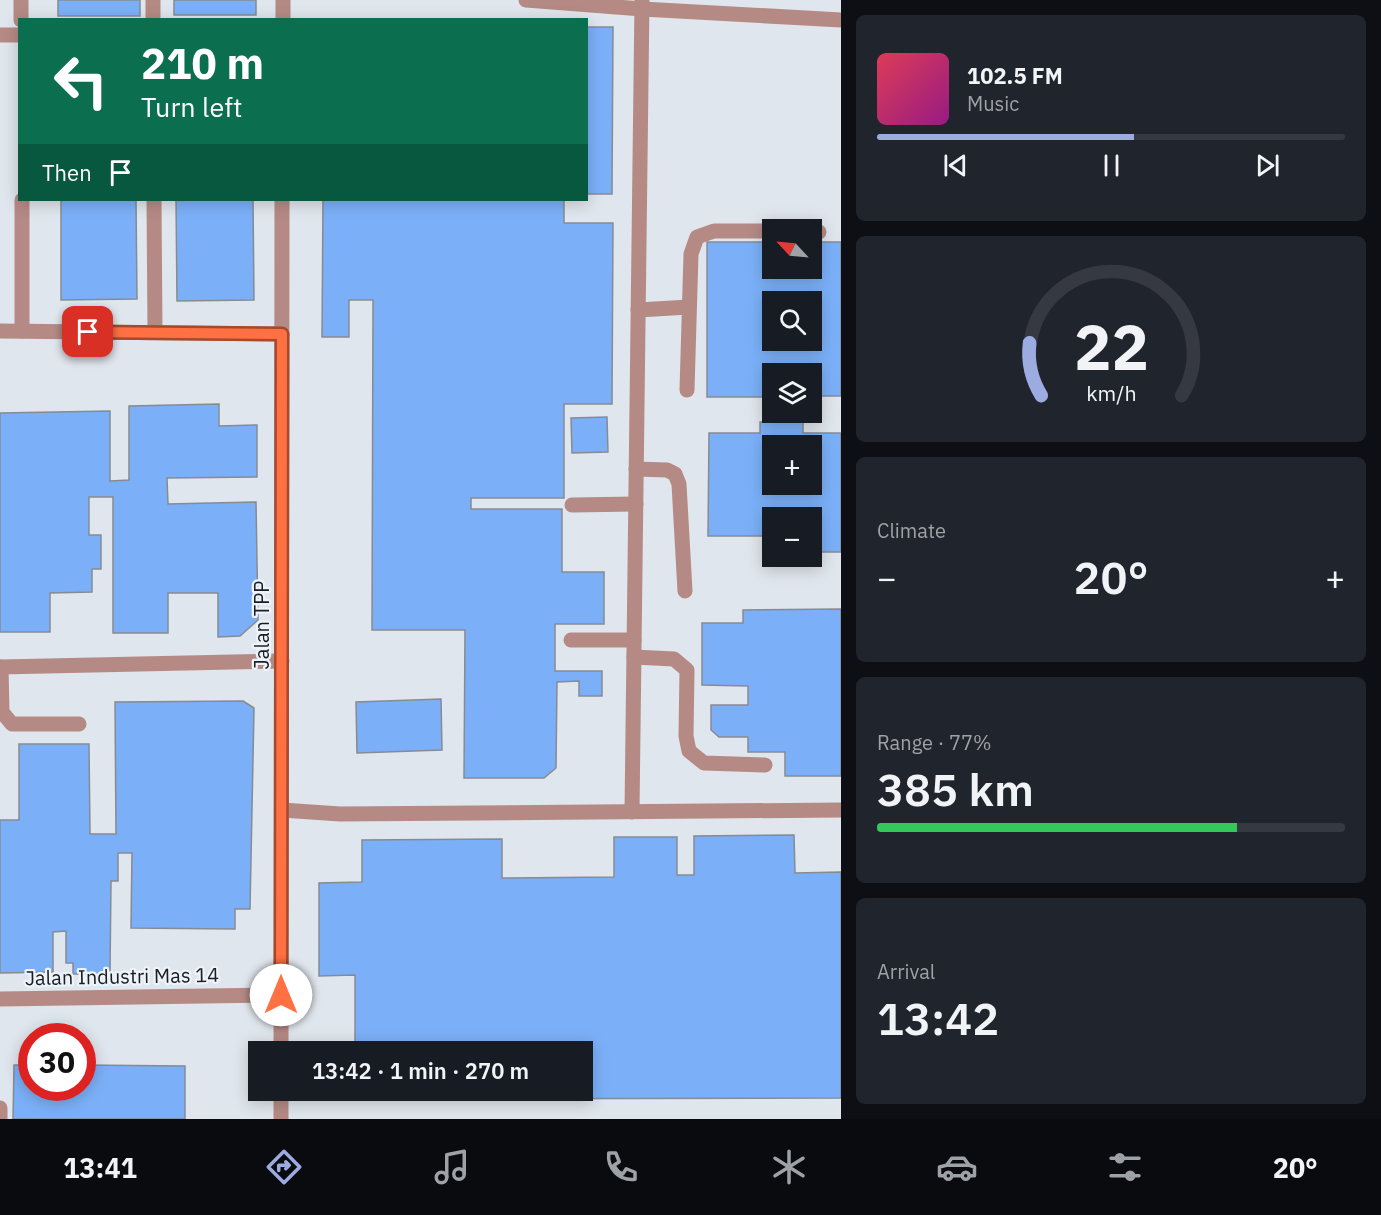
<!DOCTYPE html>
<html lang="en">
<head>
<meta charset="utf-8">
<style>
  :root { --surface:#171b24; --page:#20242c; --text:#f1f3f6; --muted:#9ea1a6; --line:#363941; --accent:#9cabe0 }
  body { margin:0; font-family:"IBM Plex Sans",sans-serif; background:var(--page); color:var(--text); height:100vh; display:flex; flex-direction:column; font-size:22px; white-space:nowrap }
  * { box-sizing:border-box; margin:0 }
  p { font-size:20px; color:var(--muted) }
  .icon { flex:none; width:33px; height:33px; fill:none; stroke:currentColor; stroke-width:2; stroke-linecap:round; stroke-linejoin:round }
  .map { position:relative; flex:1; overflow:hidden }
  .sheet { display:flex; flex-direction:column; gap:15px; padding:15px; background:#0d0f14; width:540px }
  .sheet>* { flex:none }
  .top-card { position:absolute; left:18px; top:18px; width:570px; height:183px; border-radius:0px; box-shadow:0 3px 15px #0003; background:#0b6e4f; color:#fff; overflow:hidden }
  .needle { width:39px; rotate:296deg }
  .fabs { position:absolute; left:762px; top:219px; display:grid; gap:12px }
  .fabs a { display:grid; place-items:center; width:60px; height:60px; border-radius:0px; background:var(--surface); box-shadow:0 3px 15px #0003; font-size:30px }
  .speed { position:absolute; left:18px; top:1023px; display:flex; gap:12px; font-size:30px; font-weight:700; text-align:center }
  .speed>* { display:grid; place-content:center; width:78px; height:78px; border-radius:50%; background:var(--surface); box-shadow:0 3px 15px #0003; line-height:1 }
  .speed .limit { border:9px solid #d22; background:#fff; color:#111 }
  .pin { position:absolute; display:grid; place-items:center; width:51px; height:51px; color:#fff; margin:-26px; border-radius:12px; box-shadow:0 3px 9px #0006 }
  .me { position:absolute; width:66px; margin:-33px; rotate:0deg; stroke-linejoin:round; filter:drop-shadow(0 0 4px #0008) }
  .turn { display:flex; align-items:center; gap:21px; height:126px; padding:0 24px; font-size:27px }
  .turn .icon { width:78px; height:78px; stroke-width:2.5 }
  .turn b { display:block; font-size:42px; line-height:51px }
  .then { display:flex; align-items:center; height:57px; padding:0 24px; background:#0003; gap:12px; font-size:22px }
  .big { font-size:45px; font-weight:600; line-height:1.1 }
  .sheet .card { flex:1; display:flex; flex-direction:column; justify-content:center; gap:9px; min-width:0; padding:0 21px; border-radius:9px; background:var(--page) }
  .sheet .dial { align-items:center; gap:0 }
  .dial svg { height:156px; overflow:visible; fill:none; stroke:var(--line); stroke-width:7; stroke-linecap:round; text-anchor:middle }
  .dial text { fill:var(--text); stroke:none }
  .song { display:flex; align-items:center; gap:18px }
  .cover { width:72px; height:72px; border-radius:9px; background:linear-gradient(135deg,hsl(350 70% 55%),hsl(310 70% 35%)) }
  .played { height:6px; border-radius:3px; background:linear-gradient(90deg,var(--accent) 55%,var(--line) 55%) }
  .keys { display:flex; justify-content:space-around; direction:ltr }
  .heat { display:flex; justify-content:space-between; align-items:center; font-size:33px; direction:ltr }
  .charge { height:9px; border-radius:4px; background:linear-gradient(90deg,#34c759 77%,var(--line) 0) }
  .trip { position:absolute; left:248px; top:1041px; width:345px; height:60px; border-radius:0px; background:var(--surface); box-shadow:0 3px 15px #0003; font-weight:600; line-height:60px; text-align:center }
  .dock { display:flex; height:96px; justify-content:space-around; align-items:center; background:#090b0e; color:var(--muted) }
  .dock .icon { width:42px; height:42px }
  .dock .active { color:var(--accent) }
  .dock b { font-size:27px; color:var(--text) }
  main { display:flex; flex:1; min-height:0 }
  .map>svg:first-child { display:block }
  .building { fill:#7bb0f8; stroke:#868b92; stroke-width:1.5; fill-rule:evenodd }
  .lines { fill:none; stroke-linecap:round; stroke-linejoin:round }
  .minor { stroke:#b58a85; stroke-width:15 }
  .route-casing { stroke:#a6492c; stroke-width:15 }
  .route { stroke:#ff7043; stroke-width:10 }
  .labels { text-anchor:middle; dominant-baseline:central; stroke-width:4.5; stroke-linejoin:round; paint-order:stroke }
  .street-label { font-size:20px; fill:#1b1d1f; stroke:#edf3fb }
</style>
</head>
<body>
<main>
<div class="map">
<svg width="841" height="1119" viewBox="0 0 841 1119">
  <rect width="100%" height="100%" fill="#e0e6ed"/>
  <g class="building">
    <rect x="58" y="0" width="82" height="16"/>
    <rect x="174" y="0" width="82" height="15"/>
    <polygon points="586,27 613,27 612,194 586,194"/>
    <polygon points="61,200 136,200 137,299 61,300"/>
    <polygon points="176,200 253,200 254,300 177,301"/>
    <polygon points="323,200 564,200 564,223 613,223 612,404 564,404 564,498 471,498 471,509 562,509 562,572 604,572 604,624 555,624 555,671 602,671 602,696 579,696 579,681 557,682 556,768 544,778 464,778 465,630 372,630 373,300 349,300 349,337 322,337"/>
    <path d="M707,242h65v26h40v-26h29v154h-29v-22h-40v23h-65zM772,302h40v38h-40z"/>
    <polygon points="219,404 219,426 257,425 257,477 167,478 168,504 256,502 258,620 240,636 218,637 218,593 168,593 168,633 113,633 113,497 89,497 89,535 101,535 101,569 92,569 92,592 50,593 50,632 0,632 0,413 110,411 110,481 129,480 129,406"/>
    <polygon points="607,417 608,452 572,453 571,418"/>
    <path d="M760,422h43v11h38v119h-29v-34h-40v18h-64l1,-103h51zM772,446h40v38h-40z"/>
    <polygon points="841,609 841,776 785,776 785,752 748,752 748,737 719,737 711,730 711,705 748,705 748,686 702,685 702,623 743,623 743,610"/>
    <polygon points="441,699 442,750 357,753 356,702"/>
    <polygon points="243,701 254,708 250,909 235,909 235,929 131,928 132,853 118,853 118,881 111,881 110,974 73,974 73,963 66,963 66,931 53,932 53,972 0,973 0,820 19,820 19,744 89,744 90,834 116,834 115,702"/>
    <polygon points="794,835 795,873 841,872 841,1098 393,1099 393,1090 582,1090 582,1052 355,1052 355,975 319,976 319,883 362,882 362,840 502,839 502,878 614,877 614,837 677,837 677,875 694,875 694,836"/>
    <polygon points="14,1065 32,1065 32,1088 82,1088 82,1065 185,1066 185,1119 13,1119"/>
  </g>
  <g class="lines">
    <g class="minor">
      <polyline points="21,0 21,20"/>
      <polyline points="153,0 153,20"/>
      <polyline points="526,0 642,9 841,20"/>
      <polyline points="283,20 283,0"/>
      <polyline points="0,35 20,35"/>
      <polyline points="22,200 22,331"/>
      <polyline points="154,200 155,332"/>
      <polyline points="812,232 819,232"/>
      <polyline points="638,310 689,307"/>
      <polyline points="0,331 282,334"/>
      <polyline points="687,390 691,254 697,237 714,231 772,231"/>
      <polyline points="636,469 667,470 675,474 679,484 685,591"/>
      <polyline points="572,505 636,504"/>
      <polyline points="571,640 634,640"/>
      <polyline points="634,657 674,659 687,670 686,736 689,751 704,763 765,765"/>
      <polyline points="0,667 282,661"/>
      <polyline points="1,667 2,712 12,724 79,724"/>
      <polyline points="282,810 340,814 841,810"/>
      <polyline points="632,812 642,0"/>
      <polyline points="0,999 281,995"/>
      <polyline points="281,1052 282,200"/>
      <polyline points="281,1090 281,1119"/>
      <polyline points="0,1108 0,1119"/>
    </g>
  </g>
  <g class="lines">
    <g class="route-casing">
      <polyline id="route" points="88,332 282,334 281,995"/>
    </g>
    <use href="#route" class="route"/>
  </g>
  <g class="labels">
    <g class="street-label">
      <text transform="translate(261 625) rotate(-90)">Jalan TPP</text>
      <text transform="translate(122 976) rotate(-1)">Jalan Industri Mas 14</text>
    </g>
  </g>
</svg>
<div class="fabs">
<a><svg class="needle" viewBox="-14 -14 28 28"><path d="M0-13l5 13h-10z" fill="#e53935"/><path d="M0 13l5-13h-10z" fill="#9ea1a6"/></svg></a>
<a><svg class="icon" aria-label="search" viewBox="0 0 24 24"><circle cx="10" cy="10" r="6"/><path d="M15 15l6 6"/></svg></a>
<a><svg class="icon" aria-label="layers" viewBox="0 0 24 24"><path d="M12 4l9 5-9 5-9-5zM3 14l9 5 9-5"/></svg></a>
<a>+</a>
<a>−</a>
</div>
<div class="speed"><div class="limit">30</div></div>
<div class="pin" style="left:88px;top:332px;background:#d93025"><svg class="icon" aria-label="arrive" viewBox="0 0 24 24"><path d="M6 21V4h12l-3 4 3 4H6"/></svg></div>
<svg class="me" style="left:281px;top:995px" viewBox="-20 -20 40 40"><circle r="19" fill="#fff"/><path d="M0-13L10 11 0 6-10 11z" fill="#ff7043"/></svg>
<div class="trip">13:42 · 1 min · 270 m</div>
<div class="top-card">
<div class="turn"><svg class="icon" aria-label="left" viewBox="0 0 24 24"><path d="M17 20v-9H6M10 6l-5 5 5 5"/></svg><div><b>210 m</b>Turn left</div></div>
<div class="then">Then<svg class="icon" aria-label="arrive" viewBox="0 0 24 24"><path d="M6 21V4h12l-3 4 3 4H6"/></svg></div>
</div>
</div>
<section class="sheet">
<div class="card">
<div class="song"><i class="cover"></i><div><b>102.5 FM</b><p>Music</p></div></div>
<div class="played"></div>
<div class="keys"><svg class="icon" aria-label="previous" viewBox="0 0 24 24"><path d="M18 5L8 12l10 7zM5 5v14"/></svg><svg class="icon" aria-label="pause" viewBox="0 0 24 24"><path d="M8 5v14M16 5v14"/></svg><svg class="icon" aria-label="next" viewBox="0 0 24 24"><path d="M6 5l10 7-10 7zM19 5v14"/></svg></div>
</div>
<div class="card dial"><svg viewBox="0 0 100 80">
<path d="M14 69A42 42 0 1 1 86 69"/>
<path d="M14 69A42 42 0 0 1 8 42" stroke="#9cabe0"/>
<text x="50" y="56" font-size="32" font-weight="700">22</text>
<text x="50" y="72" font-size="11">km/h</text>
</svg></div>
<div class="card"><p>Climate</p>
<div class="heat"><a>−</a><b class="big">20°</b><a>+</a></div>
</div>
<div class="card"><p>Range · 77%</p><b class="big">385 km</b><div class="charge"></div></div>
<div class="card"><p>Arrival</p><b class="big">13:42</b></div>
</section>
</main>
<nav class="dock">
<b>13:41</b>
<svg class="icon active" aria-label="directions" viewBox="0 0 24 24"><path d="M12 3l9 9-9 9-9-9zM9 14v-3h6M13 9l2 2-2 2"/></svg>
<svg class="icon" aria-label="music" viewBox="0 0 24 24"><path d="M9 18V5l10-2v13"/><circle cx="6" cy="18" r="3"/><circle cx="16" cy="16" r="3"/></svg>
<svg class="icon" aria-label="phone" viewBox="0 0 24 24"><path d="M5 4h4l2 5-3 2q2 4 5 5l2-3 5 2v4C11 20 4 13 5 4z"/></svg>
<svg class="icon" aria-label="climate" viewBox="0 0 24 24"><path d="M12 3v18M4 7l16 10M4 17L20 7"/></svg>
<svg class="icon" aria-label="car" viewBox="0 0 24 24"><path d="M5 17H2v-5l4-1 3-4h7l3 4 3 1v5h-3M9 17h6M6 11h13"/><circle cx="7" cy="17" r="2"/><circle cx="17" cy="17" r="2"/></svg>
<svg class="icon" aria-label="filters" viewBox="0 0 24 24"><path d="M4 7h16M4 17h16"/><circle cx="9" cy="7" r="2"/><circle cx="15" cy="17" r="2"/></svg>
<b>20°</b>
</nav>
</body>
</html>
